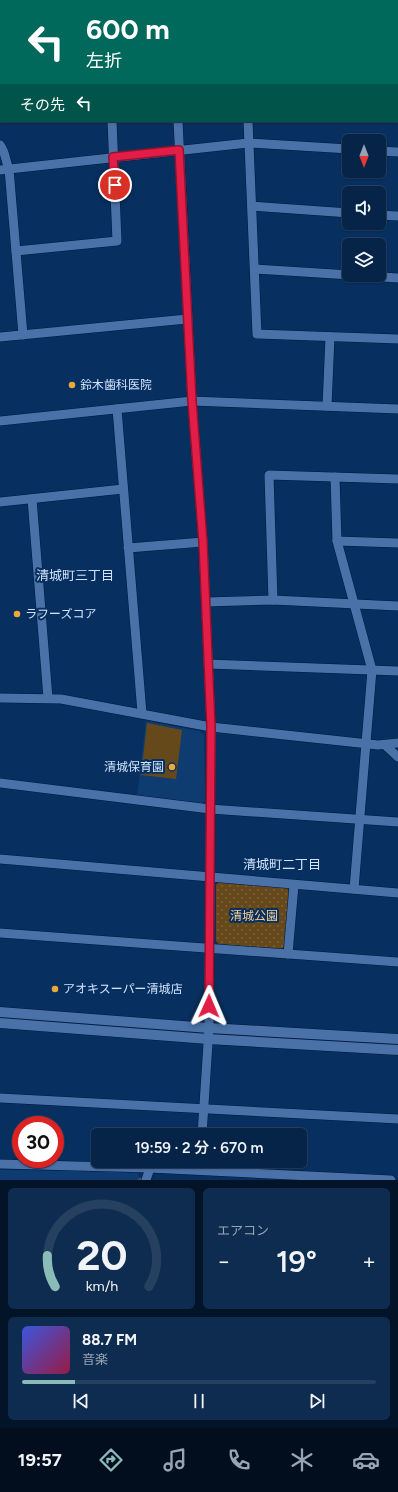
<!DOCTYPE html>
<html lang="ja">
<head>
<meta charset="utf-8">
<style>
  :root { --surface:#052448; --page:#0e2c4f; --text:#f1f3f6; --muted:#97a4b4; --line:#264160; --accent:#8bbbb9 }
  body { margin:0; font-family:Figtree,"Noto Sans JP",sans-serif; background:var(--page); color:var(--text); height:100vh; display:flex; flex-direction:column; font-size:15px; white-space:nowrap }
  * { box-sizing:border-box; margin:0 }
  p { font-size:13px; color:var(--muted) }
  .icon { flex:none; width:22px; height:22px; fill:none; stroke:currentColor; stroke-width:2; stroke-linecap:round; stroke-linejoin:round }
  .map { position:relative; height:1180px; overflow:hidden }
  .side { display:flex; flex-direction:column; gap:8px; padding:8px; background:#031428; flex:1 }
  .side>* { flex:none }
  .hud { position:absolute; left:0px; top:0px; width:398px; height:122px; box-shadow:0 1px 3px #0004,0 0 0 1px var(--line); background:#00695c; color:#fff; overflow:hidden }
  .needle { width:26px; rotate:180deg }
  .controls { position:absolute; left:342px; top:134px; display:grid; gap:8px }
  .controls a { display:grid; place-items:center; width:44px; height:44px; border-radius:6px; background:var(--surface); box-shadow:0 1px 3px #0004,0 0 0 1px var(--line); font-size:20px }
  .speed { position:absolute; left:12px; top:1116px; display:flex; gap:8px; font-size:20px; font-weight:700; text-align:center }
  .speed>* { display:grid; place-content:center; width:52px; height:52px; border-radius:50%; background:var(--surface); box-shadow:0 1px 3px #0004,0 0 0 1px var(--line); line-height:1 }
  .speed .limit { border:6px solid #d22; background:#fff; color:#111 }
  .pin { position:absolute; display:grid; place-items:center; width:34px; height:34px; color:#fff; margin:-17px; border:2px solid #fff; border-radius:50%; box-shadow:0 1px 4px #0007 }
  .me { position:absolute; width:44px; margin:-22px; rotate:1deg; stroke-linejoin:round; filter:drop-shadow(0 0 3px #0008) }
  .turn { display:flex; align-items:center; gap:14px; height:84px; padding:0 20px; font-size:18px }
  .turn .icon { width:52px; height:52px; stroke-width:2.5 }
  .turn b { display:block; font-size:28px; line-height:34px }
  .then { display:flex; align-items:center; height:38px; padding:0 20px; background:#0003; gap:8px; font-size:15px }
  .big { font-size:30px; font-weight:600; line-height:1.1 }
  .side .tile { flex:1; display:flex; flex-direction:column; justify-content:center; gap:6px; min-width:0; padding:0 14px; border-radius:6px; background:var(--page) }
  .side .dial { align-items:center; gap:0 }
  .dial svg { height:104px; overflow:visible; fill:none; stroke:var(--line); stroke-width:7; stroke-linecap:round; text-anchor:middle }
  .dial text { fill:var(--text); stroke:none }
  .song { display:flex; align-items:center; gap:12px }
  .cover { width:48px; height:48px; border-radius:6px; background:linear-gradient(135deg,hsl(230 70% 55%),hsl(340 70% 35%)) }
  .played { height:4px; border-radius:2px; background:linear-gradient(90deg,var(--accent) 15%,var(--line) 15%) }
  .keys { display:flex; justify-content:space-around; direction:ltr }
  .heat { display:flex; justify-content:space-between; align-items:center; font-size:22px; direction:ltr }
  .side .tiles { flex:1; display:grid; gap:8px; grid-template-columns:1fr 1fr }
  .tile:last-child { grid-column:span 2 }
  .trip { position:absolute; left:91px; top:1128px; width:216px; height:40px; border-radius:6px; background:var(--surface); box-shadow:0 1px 3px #0004,0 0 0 1px var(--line); font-weight:600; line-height:40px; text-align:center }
  .dock { display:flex; height:64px; justify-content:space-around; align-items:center; background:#020e1d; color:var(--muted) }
  .dock .icon { width:28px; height:28px }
  .dock .active { color:var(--accent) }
  .dock b { font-size:18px; color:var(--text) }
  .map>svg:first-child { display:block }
  .built { fill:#0e3c71 }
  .grass { fill:url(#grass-dots) }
  .garden { fill:#66491b }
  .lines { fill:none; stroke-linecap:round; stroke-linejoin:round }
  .stream { stroke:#3f516f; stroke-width:3 }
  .street-casing { stroke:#00173b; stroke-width:10 }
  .secondary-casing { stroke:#00173b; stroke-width:11 }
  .street { stroke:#4a72a8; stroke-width:9 }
  .secondary { stroke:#4a72a8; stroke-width:10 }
  .route-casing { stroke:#92132f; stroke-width:10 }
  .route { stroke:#e11d48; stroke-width:7 }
  .poi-dot { fill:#eca93a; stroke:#073060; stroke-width:1.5 }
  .labels { text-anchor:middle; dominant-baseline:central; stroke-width:4; stroke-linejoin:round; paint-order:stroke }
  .poi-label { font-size:12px; fill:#d1e3fb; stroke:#073060; text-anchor:start }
  .park-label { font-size:12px; fill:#fad196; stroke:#073060 }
  .neighbourhood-label { font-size:13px; fill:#d1e3fb; stroke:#073060 }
</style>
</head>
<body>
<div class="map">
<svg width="398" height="1180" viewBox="0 0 398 1180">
  <defs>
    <pattern id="grass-dots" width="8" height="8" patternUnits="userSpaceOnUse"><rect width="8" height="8" fill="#66491b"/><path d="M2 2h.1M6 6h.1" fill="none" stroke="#7b633d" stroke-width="1.8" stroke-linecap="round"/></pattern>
  </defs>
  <rect width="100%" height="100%" fill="#073060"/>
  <g class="built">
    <polygon points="146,721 199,731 204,735 205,801 201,804 137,796"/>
    <polygon points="0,1170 136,1171 139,1176 138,1180 0,1180"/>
  </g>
  <polygon class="grass" points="219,882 287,888 289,891 285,945 282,949 219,944 216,941 216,885"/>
  <polygon class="garden" points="147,723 182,730 176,779 141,775"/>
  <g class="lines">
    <polyline class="stream" points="139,1180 140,1179"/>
    <g class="street-casing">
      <g id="street">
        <polyline points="19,0 33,1"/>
        <polyline points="173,0 173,1"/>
        <polyline points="295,1 295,0"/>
        <polyline points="397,27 398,27"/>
        <polyline points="0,55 1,55"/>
        <polyline points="397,89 398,89"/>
        <polyline points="0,110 1,110"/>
        <polyline points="178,121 192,401 203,542 211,727 209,1028 202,1135"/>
        <polyline points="248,121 257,334 398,339"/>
        <path d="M0,145c6,8 5,15 9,24l14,166"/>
        <polyline points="379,151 398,152"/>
        <polyline points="0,170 248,143 349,149"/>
        <polyline points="252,206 349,213"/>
        <polyline points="379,215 398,216"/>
        <polyline points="16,251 117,241 112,121"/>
        <polyline points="255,269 398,278"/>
        <polyline points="0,337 187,319"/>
        <polyline points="327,406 330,337"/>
        <polyline points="117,409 142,713"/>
        <polyline points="0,421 192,401 398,409"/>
        <polyline points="335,477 337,541 372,670 354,889"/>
        <polyline points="32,499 48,698"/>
        <polyline points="0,502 123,489"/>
        <polyline points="337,541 398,543"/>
        <polyline points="128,548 203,542"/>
        <polyline points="273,600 269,475 398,479"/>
        <polyline points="206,602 273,600 398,606"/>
        <polyline points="208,664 398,671"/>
        <polyline points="0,698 61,699 211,727 378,745 398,743"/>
        <polyline points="385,745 398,757"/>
        <polyline points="0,783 210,809 398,822"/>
        <polyline points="0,859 398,893"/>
        <polyline points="0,933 398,962"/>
        <polyline points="288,954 294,885"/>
        <polyline points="0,1098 398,1119"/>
        <polyline points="0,1164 150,1168 391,1180"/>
        <polyline points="146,1180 150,1168"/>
      </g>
    </g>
    <g class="secondary-casing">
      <g id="secondary">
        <polyline points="0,1012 209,1028 398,1039"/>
        <polyline points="0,1023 208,1039 398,1050"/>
      </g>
    </g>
    <use href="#street" class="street"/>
    <use href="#secondary" class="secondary"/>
  </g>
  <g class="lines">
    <g class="route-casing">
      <polyline id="route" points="115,185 113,157 179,150 192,401 203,542 211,727 209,1006"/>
    </g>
    <use href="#route" class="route"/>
  </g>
  <g class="poi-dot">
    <circle cx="72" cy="385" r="4"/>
    <circle cx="17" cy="614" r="4"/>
    <circle cx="172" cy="767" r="4"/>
    <circle cx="55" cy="989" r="4"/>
  </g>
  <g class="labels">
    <g class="poi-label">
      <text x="80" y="385">鈴木歯科医院</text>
      <text x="25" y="614">ラフーズコア</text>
      <text x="164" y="767" text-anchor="end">清城保育園</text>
      <text x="63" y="989">アオキスーパー清城店</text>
    </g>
    <g class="park-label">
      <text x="254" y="916">清城公園</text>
    </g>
    <g class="neighbourhood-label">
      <text x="75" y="575">清城町三丁目</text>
      <text x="282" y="864">清城町二丁目</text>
    </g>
  </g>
</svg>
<div class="controls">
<a><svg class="needle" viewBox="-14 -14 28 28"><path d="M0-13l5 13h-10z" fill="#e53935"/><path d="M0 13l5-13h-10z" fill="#97a4b4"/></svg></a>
<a><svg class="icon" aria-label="sound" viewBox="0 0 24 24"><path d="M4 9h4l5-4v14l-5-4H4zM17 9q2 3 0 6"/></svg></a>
<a><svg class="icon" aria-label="layers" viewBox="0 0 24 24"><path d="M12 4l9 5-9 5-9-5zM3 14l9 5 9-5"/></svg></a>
</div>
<div class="speed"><div class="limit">30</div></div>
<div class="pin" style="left:115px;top:185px;background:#d93025"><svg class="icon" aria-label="arrive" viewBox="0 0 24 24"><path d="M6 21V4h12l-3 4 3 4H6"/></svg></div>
<svg class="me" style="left:209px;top:1006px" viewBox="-20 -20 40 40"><path d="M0-17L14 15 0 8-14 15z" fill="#e11d48" stroke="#fff" stroke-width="4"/></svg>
<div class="trip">19:59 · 2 分 · 670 m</div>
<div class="hud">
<div class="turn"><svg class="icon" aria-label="left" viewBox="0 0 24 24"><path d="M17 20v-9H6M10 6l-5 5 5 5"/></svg><div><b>600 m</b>左折</div></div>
<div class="then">その先<svg class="icon" aria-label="left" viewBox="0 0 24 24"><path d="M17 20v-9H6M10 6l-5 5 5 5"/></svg></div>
</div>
</div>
<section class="side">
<div class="tiles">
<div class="tile dial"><svg viewBox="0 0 100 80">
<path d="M14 69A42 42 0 1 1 86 69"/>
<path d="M14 69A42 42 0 0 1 8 45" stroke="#8bbbb9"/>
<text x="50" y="56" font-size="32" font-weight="700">20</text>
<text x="50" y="72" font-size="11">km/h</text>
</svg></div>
<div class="tile"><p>エアコン</p>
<div class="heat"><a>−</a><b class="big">19°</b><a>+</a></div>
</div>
<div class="tile">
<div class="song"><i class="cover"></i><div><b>88.7 FM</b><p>音楽</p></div></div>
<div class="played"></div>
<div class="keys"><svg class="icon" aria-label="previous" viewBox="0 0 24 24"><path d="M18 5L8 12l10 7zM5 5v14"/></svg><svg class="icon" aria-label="pause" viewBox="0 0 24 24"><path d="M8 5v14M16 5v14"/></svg><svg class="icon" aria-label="next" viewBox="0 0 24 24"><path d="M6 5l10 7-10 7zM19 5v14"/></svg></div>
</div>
</div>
</section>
<nav class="dock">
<b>19:57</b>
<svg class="icon active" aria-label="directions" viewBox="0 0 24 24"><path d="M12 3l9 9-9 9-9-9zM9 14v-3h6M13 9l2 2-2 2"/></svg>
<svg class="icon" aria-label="music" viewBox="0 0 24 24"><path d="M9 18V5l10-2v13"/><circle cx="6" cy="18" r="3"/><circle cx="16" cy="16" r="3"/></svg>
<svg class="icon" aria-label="phone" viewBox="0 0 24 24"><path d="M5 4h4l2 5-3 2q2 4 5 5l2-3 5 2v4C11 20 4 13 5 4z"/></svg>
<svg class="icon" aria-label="climate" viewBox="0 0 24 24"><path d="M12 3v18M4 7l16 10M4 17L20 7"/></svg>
<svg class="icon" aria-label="car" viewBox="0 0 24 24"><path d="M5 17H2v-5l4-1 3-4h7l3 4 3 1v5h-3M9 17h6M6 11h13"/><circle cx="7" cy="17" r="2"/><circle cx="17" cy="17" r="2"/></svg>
</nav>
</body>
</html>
